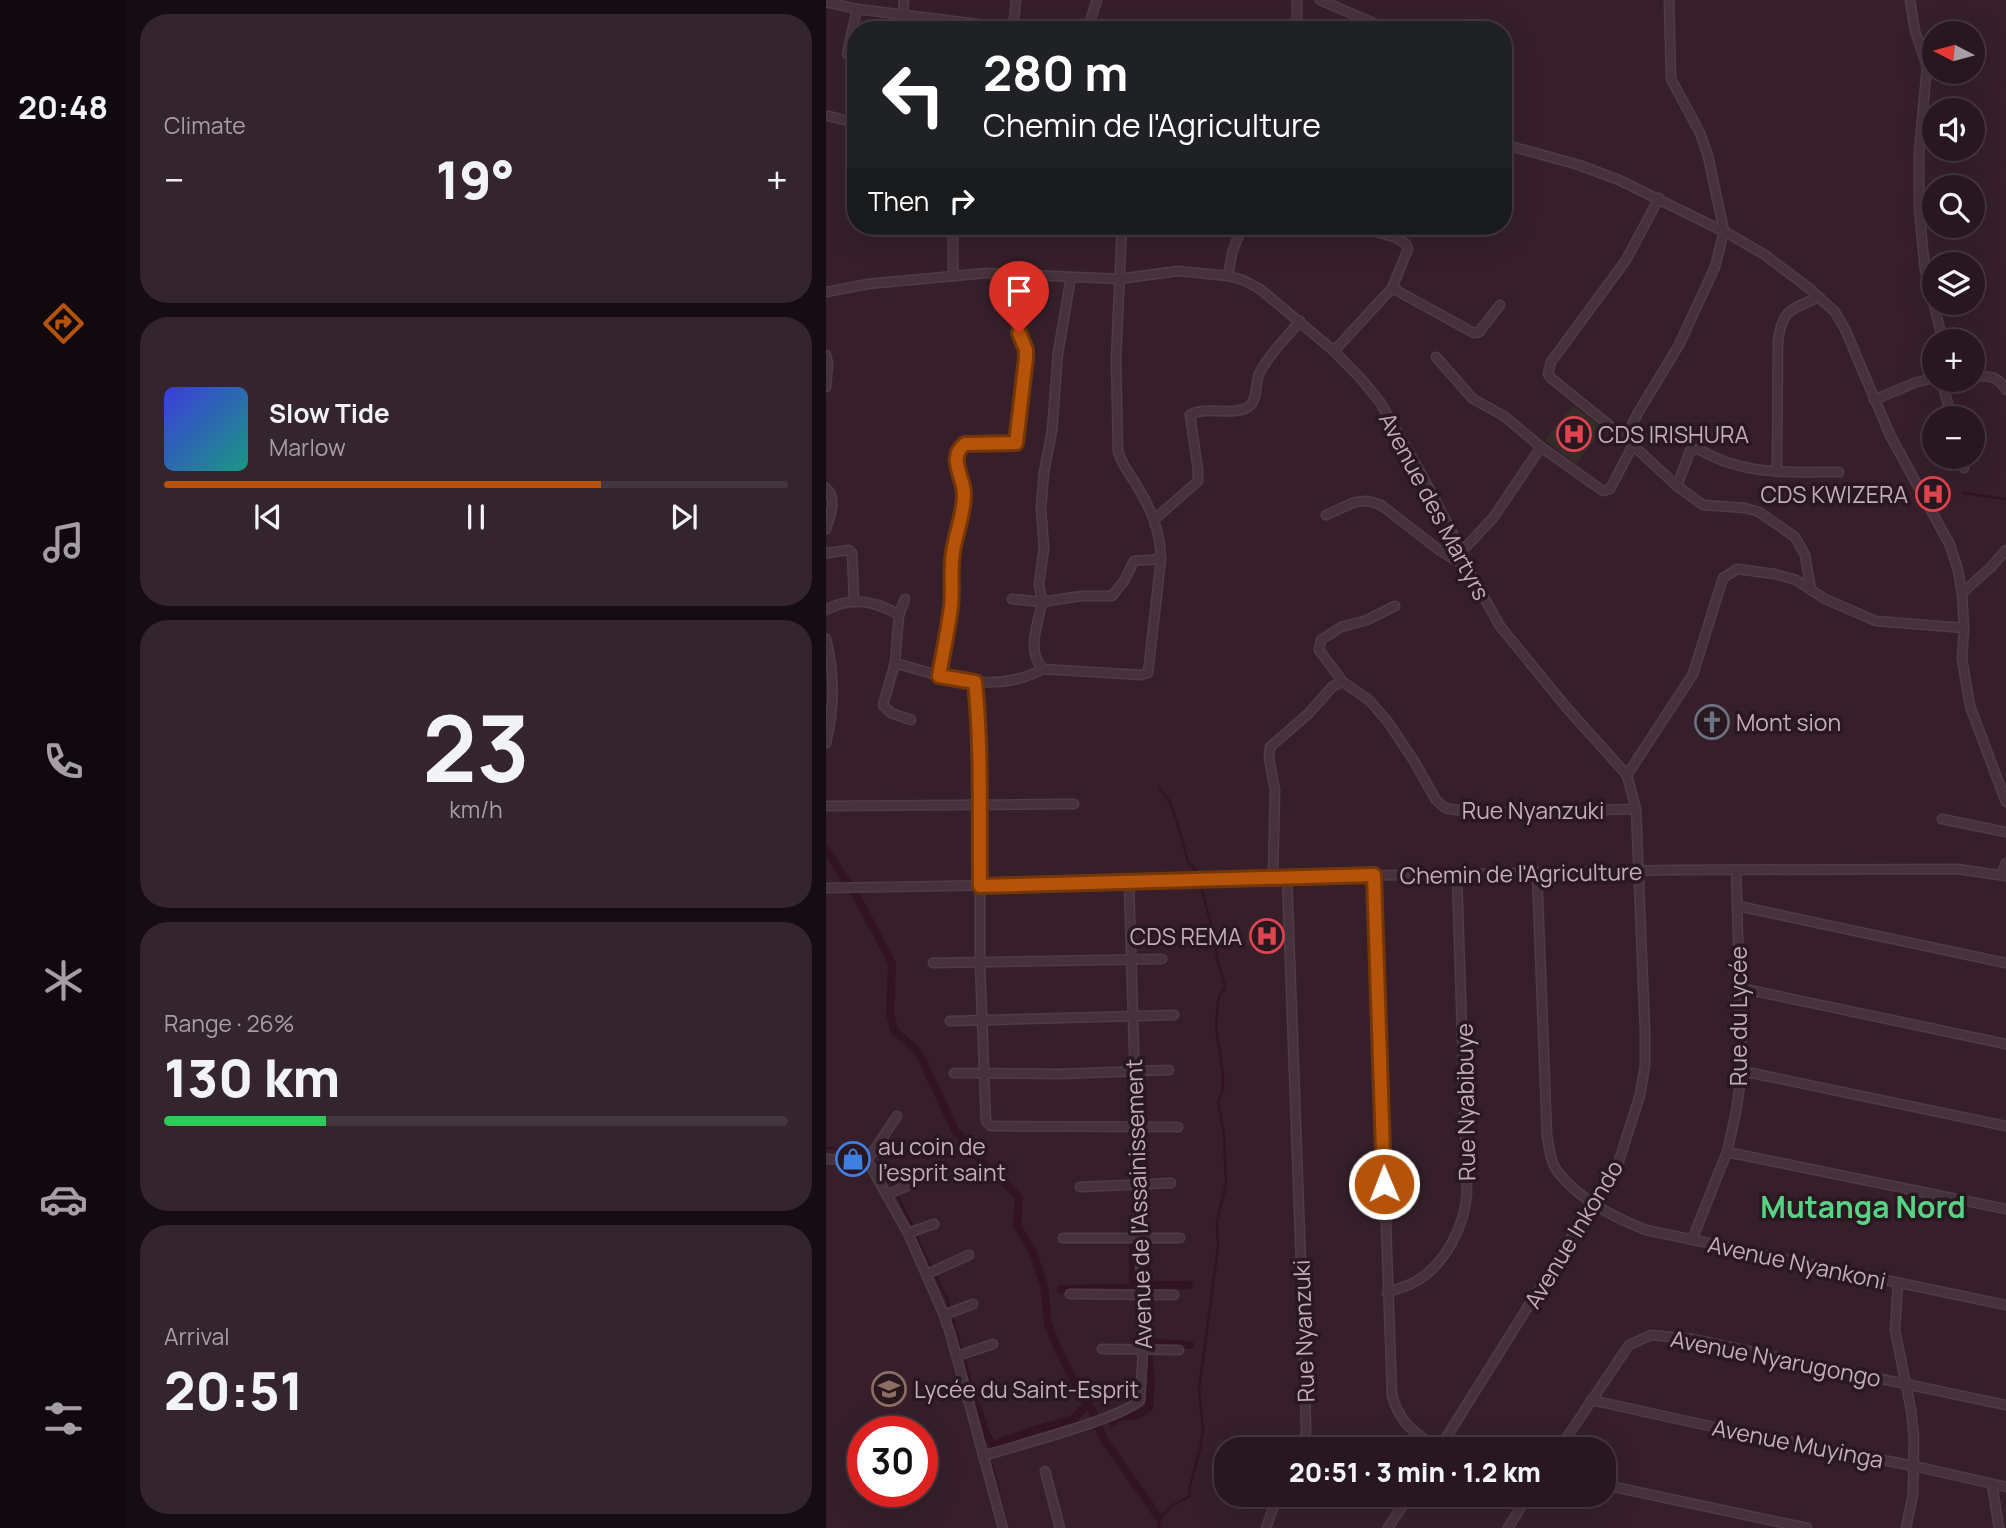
<!DOCTYPE html>
<html lang="en">
<head>
<meta charset="utf-8">
<style>
  :root { --surface:#281720; --page:#34242d; --text:#f1f3f6; --muted:#a59fa5; --line:#44363e; --accent:#b45309 }
  body { margin:0; font-family:Manrope,sans-serif; background:var(--page); color:var(--text); height:100vh; display:flex; flex-direction:column; font-size:26px; white-space:nowrap }
  * { box-sizing:border-box; margin:0 }
  p { font-size:23px; color:var(--muted) }
  .icon { flex:none; width:38px; height:38px; fill:none; stroke:currentColor; stroke-width:2; stroke-linecap:round; stroke-linejoin:round }
  .map { position:relative; flex:1; overflow:hidden }
  .sheet { display:flex; flex-direction:column; gap:14px; padding:14px; background:#160d12; width:700px }
  .sheet>* { flex:none }
  .top-card { position:absolute; left:21px; top:21px; width:665px; height:214px; border-radius:28px; box-shadow:0 7px 28px #0002,0 0 0 2px var(--line); background:#202124; color:#fff; overflow:hidden }
  .needle { width:46px; rotate:276deg }
  .buttons { position:absolute; left:1096px; top:21px; display:grid; gap:14px }
  .buttons a { display:grid; place-items:center; width:63px; height:63px; border-radius:50%; background:var(--surface); box-shadow:0 7px 28px #0002,0 0 0 2px var(--line); font-size:35px }
  .speed { position:absolute; left:21px; top:1416px; display:flex; gap:14px; font-size:35px; font-weight:700; text-align:center }
  .speed>* { display:grid; place-content:center; width:91px; height:91px; border-radius:50%; background:var(--surface); box-shadow:0 7px 28px #0002,0 0 0 2px var(--line); line-height:1 }
  .speed .limit { border:10px solid #d22; background:#fff; color:#111 }
  .pin { position:absolute; display:grid; place-items:center; width:60px; height:60px; color:#fff; margin:-72px -30px; border-radius:50% 50% 50% 0; rotate:-45deg; box-shadow:0 0 7px #0007 }
  .pin .icon { rotate:45deg }
  .me { position:absolute; width:77px; margin:-38px; rotate:359deg; stroke-linejoin:round; filter:drop-shadow(0 0 5px #0008) }
  .turn { display:flex; align-items:center; gap:24px; height:147px; padding:0 21px; font-size:32px }
  .turn .icon { width:91px; height:91px; stroke-width:2.5 }
  .turn b { display:block; font-size:49px; line-height:60px }
  .then { display:flex; align-items:center; height:66px; padding:0 21px; background:#0003; gap:14px; font-size:26px }
  .big { font-size:52px; font-weight:800; line-height:1.1 }
  .sheet .card { flex:1; display:flex; flex-direction:column; justify-content:center; gap:10px; min-width:0; padding:0 24px; border-radius:28px; background:var(--page) }
  .sheet .dial { align-items:center; gap:0 }
  .dial b { font-size:91px; line-height:1 }
  .song { display:flex; align-items:center; gap:21px }
  .cover { width:84px; height:84px; border-radius:10px; background:linear-gradient(135deg,hsl(240 70% 55%),hsl(170 70% 35%)) }
  .played { height:7px; border-radius:4px; background:linear-gradient(90deg,var(--accent) 70%,var(--line) 70%) }
  .keys { display:flex; justify-content:space-around; direction:ltr }
  .heat { display:flex; justify-content:space-between; align-items:center; font-size:38px; direction:ltr }
  .charge { height:10px; border-radius:5px; background:linear-gradient(90deg,#34c759 26%,var(--line) 0) }
  .trip { position:absolute; left:388px; top:1437px; width:402px; height:70px; border-radius:28px; background:var(--surface); box-shadow:0 7px 28px #0002,0 0 0 2px var(--line); font-weight:800; line-height:70px; text-align:center }
  main { display:flex; flex:1; min-height:0 }
  .menu { display:flex; flex-direction:column; width:126px; justify-content:space-around; align-items:center; background:#10090d; color:var(--muted) }
  .menu .icon { width:49px; height:49px }
  .menu .active { color:var(--accent) }
  .menu b { font-size:32px; color:var(--text) }
  .map>svg:first-child { display:block }
  .medical { fill:#372b2a }
  .lines { fill:none; stroke-linecap:round; stroke-linejoin:round }
  .stream { stroke:#321322; stroke-width:2.5 }
  .canal { stroke:#321322; stroke-width:8 }
  .minor-casing { stroke:#503c45; stroke-width:11 }
  .minor { stroke:#46323c; stroke-width:8 }
  .route-casing { stroke:#753606; stroke-width:18 }
  .route { stroke:#b45309; stroke-width:12 }
  .labels { text-anchor:middle; dominant-baseline:central; stroke-width:7; stroke-linejoin:round; paint-order:stroke }
  .poi-label { font-size:23px; fill:#c3acb7; stroke:#2a1821; text-anchor:start }
  .street-label { font-size:23px; fill:#c3acb7; stroke:#2a1821 }
  .district-label { font-size:30px; font-weight:bold; fill:#57d383; stroke:#2a1821 }
</style>
</head>
<body>
<main>
<nav class="menu">
<b>20:48</b>
<svg class="icon active" aria-label="directions" viewBox="0 0 24 24"><path d="M12 3l9 9-9 9-9-9zM9 14v-3h6M13 9l2 2-2 2"/></svg>
<svg class="icon" aria-label="music" viewBox="0 0 24 24"><path d="M9 18V5l10-2v13"/><circle cx="6" cy="18" r="3"/><circle cx="16" cy="16" r="3"/></svg>
<svg class="icon" aria-label="phone" viewBox="0 0 24 24"><path d="M5 4h4l2 5-3 2q2 4 5 5l2-3 5 2v4C11 20 4 13 5 4z"/></svg>
<svg class="icon" aria-label="climate" viewBox="0 0 24 24"><path d="M12 3v18M4 7l16 10M4 17L20 7"/></svg>
<svg class="icon" aria-label="car" viewBox="0 0 24 24"><path d="M5 17H2v-5l4-1 3-4h7l3 4 3 1v5h-3M9 17h6M6 11h13"/><circle cx="7" cy="17" r="2"/><circle cx="17" cy="17" r="2"/></svg>
<svg class="icon" aria-label="filters" viewBox="0 0 24 24"><path d="M4 7h16M4 17h16"/><circle cx="9" cy="7" r="2"/><circle cx="15" cy="17" r="2"/></svg>
</nav>
<section class="sheet">
<div class="card"><p>Climate</p>
<div class="heat"><a>−</a><b class="big">19°</b><a>+</a></div>
</div>
<div class="card">
<div class="song"><i class="cover"></i><div><b>Slow Tide</b><p>Marlow</p></div></div>
<div class="played"></div>
<div class="keys"><svg class="icon" aria-label="previous" viewBox="0 0 24 24"><path d="M18 5L8 12l10 7zM5 5v14"/></svg><svg class="icon" aria-label="pause" viewBox="0 0 24 24"><path d="M8 5v14M16 5v14"/></svg><svg class="icon" aria-label="next" viewBox="0 0 24 24"><path d="M6 5l10 7-10 7zM19 5v14"/></svg></div>
</div>
<div class="card dial"><b>23</b><p>km/h</p></div>
<div class="card"><p>Range · 26%</p><b class="big">130 km</b><div class="charge"></div></div>
<div class="card"><p>Arrival</p><b class="big">20:51</b></div>
</section>
<div class="map">
<svg width="1180" height="1528" viewBox="0 0 1180 1528">
  <rect width="100%" height="100%" fill="#361f2a"/>
  <g class="medical">
    <polygon points="747,406 777,428 750,464 719,440"/>
    <polygon points="460,925 461,944 421,945 422,928"/>
  </g>
  <g class="lines">
    <g class="stream">
      <polyline points="1137,493 1180,499"/>
      <polyline points="334,788 344,802 350,819 362,862 368,867 372,877"/>
      <polyline points="0,1148 85,1152"/>
      <polyline points="55,1162 87,1228"/>
      <polyline points="89,1234 121,1299 136,1351"/>
      <polyline points="138,1358 152,1408"/>
      <polyline points="166,1465 182,1528"/>
      <path d="M333,1528v-10l14,-13 17,-9 -1,-7 11,-39 3,-21 -4,-41 19,-140 -1,-26 9,-38 -2,-50 -6,-33 5,-11v-16l-7,-47 2,-26 2,-7 5,-5c-2,-16 -11,-31 -9,-46l-16,-60"/>
    </g>
    <g class="canal">
      <polyline points="0,850 31,897 63,957 66,965 64,1014 68,1030 93,1053 129,1130 155,1161 193,1197 191,1225 207,1252 218,1286 222,1323 228,1340 252,1389 266,1410 277,1438 333,1518"/>
      <polyline points="321,1240 320,1285 363,1285"/>
      <polyline points="235,1289 307,1288 307,1242"/>
      <polyline points="321,1297 322,1342 364,1345"/>
      <polyline points="152,1408 159,1432 167,1445 208,1430 248,1419 262,1403"/>
      <polyline points="287,1423 285,1418 312,1415 323,1408 325,1380 322,1353"/>
    </g>
    <g class="minor-casing">
      <g id="minor">
        <polyline points="494,0 552,25"/>
        <polyline points="1084,0 1089,31 1101,66 1093,153 1093,208 1099,270 1117,341"/>
        <polyline points="0,2 31,9 200,30"/>
        <polyline points="77,14 78,0"/>
        <polyline points="187,30 190,0"/>
        <polyline points="261,30 271,0"/>
        <polyline points="471,30 471,0"/>
        <polyline points="21,54 31,9"/>
        <polyline points="3,116 30,123"/>
        <polyline points="30,141 27,153 30,159"/>
        <polyline points="677,144 753,165 793,180 903,234 939,255 984,289 1009,312 1019,329 1064,435 1124,545 1132,570 1136,593 1138,628 1136,659 1144,706 1180,802"/>
        <polyline points="833,198 800,260 725,362 722,374 725,378 799,438 851,486 877,505 919,508 933,512 969,537 979,555 985,590"/>
        <polyline points="127,226 127,276"/>
        <polyline points="402,276 406,253 416,226"/>
        <polyline points="245,277 232,353 226,431 218,472 215,508 218,548 213,584 216,602 255,596 286,596 298,581 308,561 335,559"/>
        <polyline points="566,288 648,333 653,332 674,305"/>
        <polyline points="0,292 42,284 160,273 293,279 352,271 402,276 417,280 434,289 508,351 536,380 554,402 598,479 636,551 641,567 674,626 740,707 801,775 810,809 819,1031 819,1066 814,1095 793,1161 613,1449"/>
        <polyline points="508,351 566,288 582,249 580,244 568,237 539,229"/>
        <polyline points="0,355 2,364 0,387"/>
        <polyline points="610,357 647,399 678,416 715,447 777,491 784,489 807,445"/>
        <path d="M1146,376c17,0 25,-1 34,14"/>
        <polyline points="1115,380 1126,418"/>
        <polyline points="1048,400 1088,383 1108,378"/>
        <polyline points="799,438 813,411 853,345 889,267 898,231 882,156 874,133 845,79 843,0"/>
        <polyline points="1135,457 1138,468"/>
        <path d="M951,472l1,-132c5,-32 13,-30 41,-43"/>
        <path d="M851,486l13,-35 8,-2c47,27 88,23 141,23"/>
        <path d="M0,488c12,11 4,28 0,41"/>
        <polyline points="500,515 529,502 542,501 555,505 613,550 641,567"/>
        <path d="M329,519l43,-38v-11l-8,-55c16,-10 42,2 58,-8 11,-7 6,-24 12,-35 9,-18 27,-35 40,-51"/>
        <polyline points="636,551 667,518 715,447"/>
        <polyline points="0,553 23,550 26,553 28,600"/>
        <polyline points="1136,593 1165,567 1180,550"/>
        <path d="M186,599l30,3c-4,22 -16,49 1,67l98,6 7,-2 13,-114c-1,-31 -11,-52 -27,-78 -7,-10 -12,-18 -16,-29l-2,-93 6,-133"/>
        <polyline points="569,606 541,620 515,627 495,640 493,650 517,682 543,700 562,722 588,761 610,800 619,808 650,813 810,809"/>
        <path d="M0,610c25,-14 50,-9 73,5l6,-16"/>
        <polyline points="73,615 69,663 57,705 65,713 85,720"/>
        <path d="M0,639c9,36 9,68 0,104"/>
        <path d="M69,663c48,14 101,32 148,6"/>
        <path d="M113,676c4,-23 9,-46 12,-69 2,-18 -1,-36 2,-54 3,-21 11,-38 11,-59 0,-17 -17,-37 1,-50l47,1 4,-2 2,-4 8,-89 -10,-27v-50"/>
        <polyline points="149,682 154,724 154,964 160,1121 165,1126 352,1127"/>
        <polyline points="801,775 867,674 897,578 911,569 949,574 970,580 999,599 1050,621 1138,628"/>
        <polyline points="0,806 248,804"/>
        <polyline points="1116,819 1180,832"/>
        <path d="M711,872l10,263c2,12 3,27 11,37 21,27 57,46 88,58l360,75"/>
        <path d="M548,875l18,521c9,29 22,36 46,53"/>
        <polyline points="1175,875 1180,863"/>
        <polyline points="447,877 449,790 443,758 444,747 482,714 507,686 517,682"/>
        <polyline points="461,877 479,1374 480,1431 477,1449"/>
        <polyline points="0,888 303,883 461,877 845,870 1131,869 1180,876"/>
        <polyline points="912,906 1180,963"/>
        <polyline points="107,963 336,959"/>
        <polyline points="914,988 1180,1044"/>
        <polyline points="124,1021 348,1015"/>
        <polyline points="916,1071 1180,1126"/>
        <polyline points="128,1073 234,1074 343,1070"/>
        <polyline points="901,1152 1180,1209"/>
        <polyline points="0,1159 30,1160 44,1165 82,1233 118,1315 125,1336 177,1528"/>
        <polyline points="40,1162 71,1116"/>
        <polyline points="254,1187 345,1183"/>
        <polyline points="62,1194 86,1184"/>
        <polyline points="82,1233 108,1224"/>
        <polyline points="237,1238 354,1238"/>
        <polyline points="866,1240 901,1152 910,1112 916,1071 910,869"/>
        <polyline points="101,1274 143,1255"/>
        <polyline points="1072,1283 1069,1330 1085,1410 1088,1437 1087,1494 1080,1528"/>
        <path d="M561,1293c9,-4 18,-6 26,-10 32,-17 52,-57 54,-91l-10,-318"/>
        <polyline points="244,1294 348,1295"/>
        <polyline points="118,1315 147,1304"/>
        <polyline points="276,1349 353,1350"/>
        <polyline points="131,1356 167,1344"/>
        <polyline points="765,1400 897,1429 1088,1466 1180,1487"/>
        <polyline points="733,1449 803,1345 825,1335 866,1339 1180,1405"/>
        <path d="M157,1456c32,-10 138,-37 157,-56l3,-50 -14,-467"/>
        <polyline points="219,1471 234,1528"/>
        <polyline points="1166,1484 1173,1528"/>
        <polyline points="779,1485 981,1528"/>
        <polyline points="440,1528 452,1494"/>
        <polyline points="562,1528 584,1494"/>
        <polyline points="682,1528 703,1494"/>
      </g>
    </g>
    <use href="#minor" class="minor"/>
  </g>
  <g class="lines">
    <g class="route-casing">
      <path id="route" d="M193,333l7,17v8l-10,85 -51,1c-18,13 -1,33 -1,50 0,21 -8,38 -11,58 -3,19 0,37 -2,55 -3,23 -8,46 -12,69l36,6c7,68 4,136 5,204l394,-11 10,309"/>
    </g>
    <use href="#route" class="route"/>
  </g>
  <defs>
    <g id="hospital-ring" transform="scale(1.75)"><circle r="9.5" fill="#2a1821" stroke="#e0444e" stroke-width="1.5"/><path d="M-5-5h3v3.5h4V-5h3V5h-3V1.5h-4V5h-3Z" fill="#e0444e"/></g>
    <g id="church-ring" transform="scale(1.75)"><circle r="9.5" fill="#2a1821" stroke="#6b7280" stroke-width="1.5"/><path d="M-1.2-6h2.4v3.5h3.3v2.4h-3.3V6h-2.4V-.1h-3.3v-2.4h3.3Z" fill="#6b7280"/></g>
    <g id="shop-ring" transform="scale(1.75)"><circle r="9.5" fill="#2a1821" stroke="#3f7fe0" stroke-width="1.5"/><path d="M-5-2.5h2.3a2.7 3.5 0 0 1 5.4 0H5L5.5 6h-11ZM-1.5-2.5h3a1.5 2.3 0 0 0-3 0Z" fill="#3f7fe0"/></g>
    <g id="school-ring" transform="scale(1.75)"><circle r="9.5" fill="#2a1821" stroke="#8d6e63" stroke-width="1.5"/><path d="M0-5L7-2L0 1L-7-2ZM-4 1L0 2.5L4 1V4Q0 6-4 4Z" fill="#8d6e63"/></g>
  </defs>
  <g fill-rule="evenodd">
    <use href="#hospital-ring" x="748" y="434"/>
    <use href="#hospital-ring" x="1107" y="494"/>
    <use href="#church-ring" x="886" y="722"/>
    <use href="#hospital-ring" x="441" y="936"/>
    <use href="#shop-ring" x="27" y="1159"/>
    <use href="#school-ring" x="63" y="1389"/>
  </g>
  <g class="labels">
    <g class="poi-label">
      <text x="772" y="434">CDS IRISHURA</text>
      <text x="1082" y="494" text-anchor="end">CDS KWIZERA</text>
      <text x="910" y="722">Mont sion</text>
      <text x="416" y="936" text-anchor="end">CDS REMA</text>
      <text x="52" y="1146">au coin de<tspan x="52" dy="26">l'esprit saint</tspan></text>
      <text x="88" y="1389">Lycée du Saint-Esprit</text>
    </g>
    <g class="street-label">
      <text transform="translate(609 506) rotate(62)">Avenue des Martyrs</text>
      <text x="707" y="810">Rue Nyanzuki</text>
      <text transform="translate(695 873) rotate(-1)">Chemin de l'Agriculture</text>
      <text transform="translate(912 1016) rotate(-90)">Rue du Lycée</text>
      <text transform="translate(639 1102) rotate(-91)">Rue Nyabibuye</text>
      <text transform="translate(312 1204) rotate(-92)">Avenue de l'Assainissement</text>
      <text transform="translate(747 1234) rotate(-59)">Avenue Inkondo</text>
      <text transform="translate(971 1262) rotate(12)">Avenue Nyankoni</text>
      <text transform="translate(477 1331) rotate(-92)">Rue Nyanzuki</text>
      <text transform="translate(950 1358) rotate(11)">Avenue Nyarugongo</text>
      <text transform="translate(972 1443) rotate(11)">Avenue Muyinga</text>
    </g>
    <g class="district-label">
      <text x="1037" y="1206">Mutanga Nord</text>
    </g>
  </g>
</svg>
<div class="buttons">
<a><svg class="needle" viewBox="-14 -14 28 28"><path d="M0-13l5 13h-10z" fill="#e53935"/><path d="M0 13l5-13h-10z" fill="#a59fa5"/></svg></a>
<a><svg class="icon" aria-label="sound" viewBox="0 0 24 24"><path d="M4 9h4l5-4v14l-5-4H4zM17 9q2 3 0 6"/></svg></a>
<a><svg class="icon" aria-label="search" viewBox="0 0 24 24"><circle cx="10" cy="10" r="6"/><path d="M15 15l6 6"/></svg></a>
<a><svg class="icon" aria-label="layers" viewBox="0 0 24 24"><path d="M12 4l9 5-9 5-9-5zM3 14l9 5 9-5"/></svg></a>
<a>+</a>
<a>−</a>
</div>
<div class="speed"><div class="limit">30</div></div>
<div class="pin" style="left:193px;top:333px;background:#d93025"><svg class="icon" aria-label="arrive" viewBox="0 0 24 24"><path d="M6 21V4h12l-3 4 3 4H6"/></svg></div>
<svg class="me" style="left:558px;top:1184px" viewBox="-20 -20 40 40"><circle r="17" fill="#b45309" stroke="#fff" stroke-width="3"/><path d="M0-11L8 9 0 5-8 9z" fill="#fff"/></svg>
<div class="trip">20:51 · 3 min · 1.2 km</div>
<div class="top-card">
<div class="turn"><svg class="icon" aria-label="left" viewBox="0 0 24 24"><path d="M17 20v-9H6M10 6l-5 5 5 5"/></svg><div><b>280 m</b>Chemin de l'Agriculture</div></div>
<div class="then">Then<svg class="icon" aria-label="right" viewBox="0 0 24 24"><path d="M7 20v-9h11M14 6l5 5-5 5"/></svg></div>
</div>
</div>
</main>
</body>
</html>
